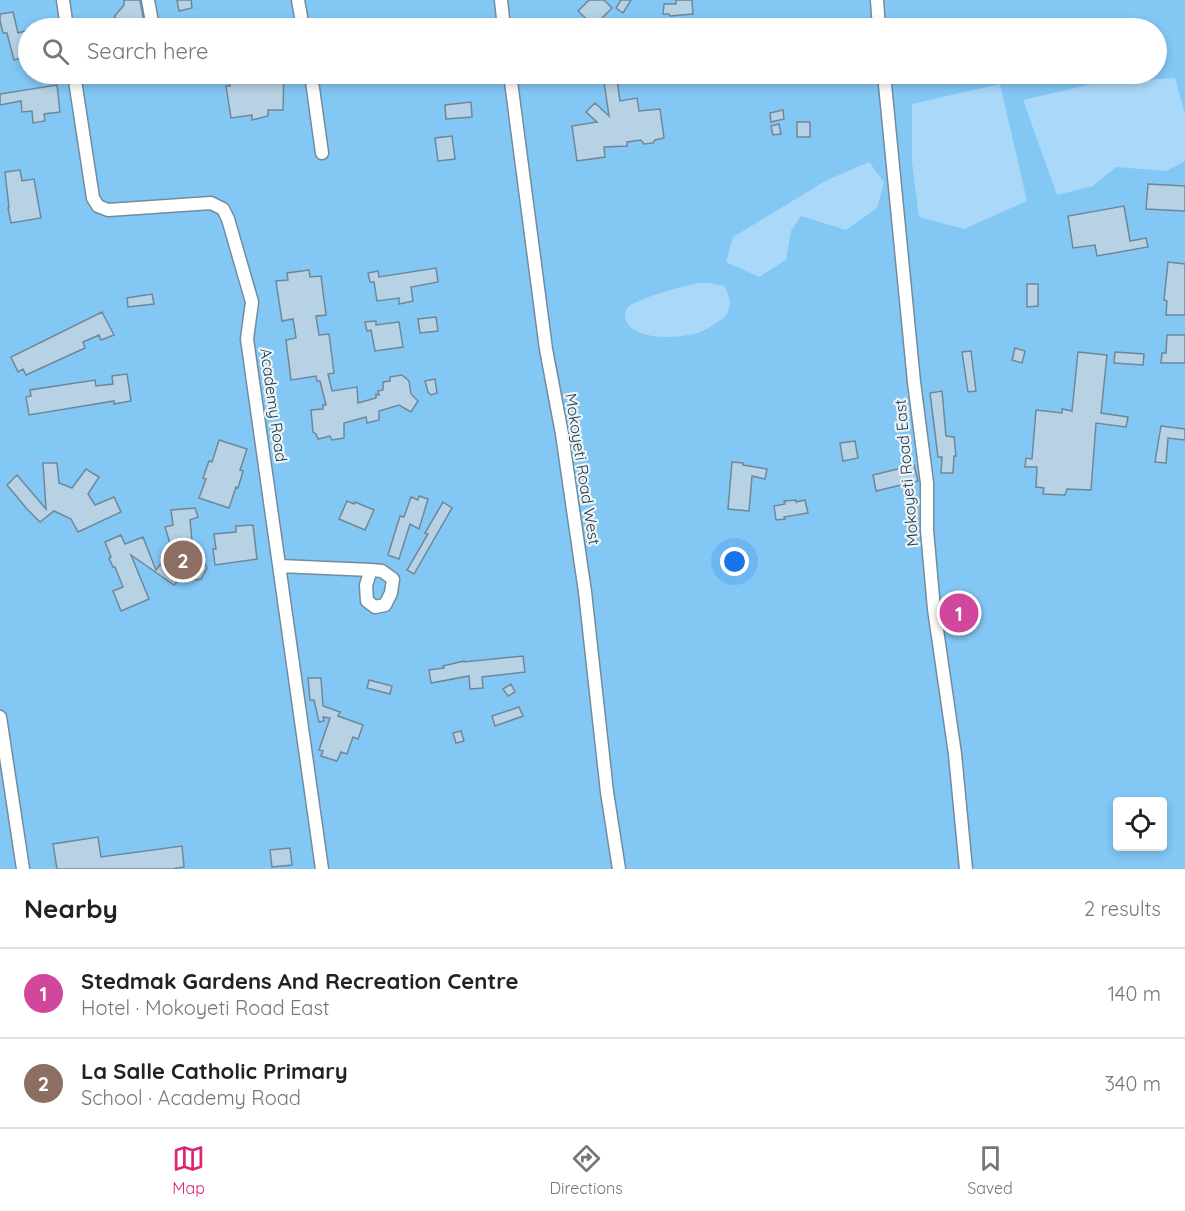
<!DOCTYPE html>
<meta charset="utf-8">
<style>
:root{--surface:#fff;--page:#f2f2f2;--text:#222;--muted:#767676;--line:#e0e0e0;--accent:#db2777}
body{margin:0;font-family:Quicksand,sans-serif;background:var(--page);color:var(--text)}
.controls{position:absolute;right:18px;bottom:18px;display:grid;overflow:hidden;border-radius:6px;box-shadow:0 3px 9px #0003}
.controls button{width:54px;height:54px;display:grid;place-items:center;padding:0;border:0;border-bottom:2px solid var(--line);background:var(--surface);color:var(--text);font:30px sans-serif}
.you{position:absolute;left:735px;top:562px;width:21px;height:21px;margin:-15px;border:4px solid #fff;border-radius:50%;background:#1a73e8;box-shadow:0 0 0 9px #1a73e833}
.badge{display:grid;place-items:center;width:39px;height:39px;border-radius:50%;background:var(--accent);color:#fff;font-size:20px;font-weight:700}
.pin{position:absolute;translate:-50% -50%;border:3px solid #fff;box-shadow:0 2px 6px #0006}
.list{margin:0;padding:0;list-style:none}
h2{display:flex;justify-content:space-between;align-items:center;height:78px;margin:0;padding:0 24px;font-size:26px}
h2 small{font-size:20px;font-weight:400;color:var(--muted)}
.list li{display:grid;grid-template-columns:39px 1fr auto;gap:18px;align-items:center;box-sizing:border-box;height:90px;padding:0 24px;border-top:2px solid var(--line)}
.list b{display:block;font-size:22px;white-space:nowrap}
.list p{margin:0;font-size:20px;white-space:nowrap;color:var(--muted)}
.list em{font-size:20px;font-style:normal;color:var(--muted)}
.icon{flex:none;width:33px;height:33px;fill:none;stroke:currentColor;stroke-width:2;stroke-linecap:round;stroke-linejoin:round}
.map{position:relative;flex:none;width:1185px;height:869px;overflow:hidden}
.search{position:absolute;background:var(--surface);box-shadow:0 3px 9px #0003;left:18px;right:18px;top:18px;height:66px;display:flex;align-items:center;gap:15px;box-sizing:border-box;padding:0 21px;border-radius:33px;color:var(--muted);font-size:22px}
.sheet{height:258px;background:var(--surface)}
nav{display:flex;justify-content:space-around;align-items:center;box-sizing:border-box;height:84px;border-top:2px solid var(--line);background:var(--surface);font-size:16px;color:var(--muted)}
nav a{display:grid;justify-items:center;gap:3px}
nav .on{color:var(--accent)}
.map>svg:first-child{display:block}
.green{fill:#83c7f5;fill-rule:evenodd}
.water{fill:#aad8f8}
.building{fill:#b7d2e4;stroke:#6f8798;stroke-width:1.5}
.lines{fill:none;stroke-linecap:round;stroke-linejoin:round}
.minor-casing{stroke:#738c9d;stroke-width:15}
.minor{stroke:#fff;stroke-width:12}
.labels{text-anchor:middle;dominant-baseline:central;stroke-width:4.5;stroke-linejoin:round;paint-order:stroke}
.street-label{font-size:16px;fill:#2a353c;stroke:#e9f4fb}
</style>
<div class="map">
<svg width="1185" height="869" viewBox="0 0 1185 869">
<rect width="100%" height="100%" fill="#e9f4fb"/>
<path class="green" d="M0,0H1185V869H0ZM28,28H1156V74H28ZM1118,802H1162V846H1118Z"/>
<path class="water" d="M1175,78L1185,114V161L1166,171L1116,167L1093,186L1057,195L1023,100L1096,83Z
M1000,84L1027,201L964,229L919,217L912,162V104Z
M869,162L884,182L877,208L846,230L801,216L791,231L786,260L759,277L726,262L733,237L827,180Z
M699,283H710L724,286C731,297 733,310 722,319C716,323 709,328 702,331C685,339 633,342 626,320C624,315 625,311 628,307C638,298 684,286 699,283Z"/>
<path class="building" d="M124,0H140L145,28H131L130,26L114,17L124,5Z
M177,0H191L192,8L179,11Z
M589,0H604L612,8L594,26L578,11Z
M621,0H631L623,13L616,8Z
M676,0H692L693,14L670,16L669,14H663L664,4H676Z
M13,12L18,33L28,30V56L14,60L7,33H3L0,21V14Z
M228,74H284L283,110H268V116L252,120V115L231,118L226,86H230Z
M617,80L620,101L637,98L639,111L660,109L664,138L655,140L653,143L644,144L641,140L627,142V146L604,147L605,157L577,161L572,126L597,122L586,112L595,103L609,116L604,82Z
M57,85L60,112L44,114L45,121L33,123L32,111L22,112L21,101L0,105V94Z
M471,102L472,117L446,119L445,105Z
M783,110L784,119L771,122L770,113Z
M797,122H810V137H797Z
M779,124L781,134L773,135L771,126Z
M452,136L455,159L438,161L435,138Z
M20,170L22,181L34,179L41,218L11,223L8,208H9L5,172Z
M1148,184L1185,186V211L1146,209Z
M1124,206L1130,241L1146,238L1148,247L1097,256L1095,245L1073,248L1068,216Z
M1168,262L1185,264V315H1166L1167,301L1164,300Z
M436,268L438,282L411,287L413,301L399,304V298L377,301L374,282H370L368,273L378,271L379,277Z
M309,270L310,277L321,276L326,315L316,316L319,335L329,334L334,373L328,374L332,391L357,387L358,403L376,398V394L379,395L378,391L383,390V382L390,381V377L402,375L409,381L411,394L418,401L411,412L399,405L379,411V420L367,423L366,417L344,423V438L332,440L330,436L318,439L316,434L313,432L311,410L323,409V405H326L320,381H317L316,376L291,380L286,340L296,338L293,319L282,321L276,281L288,280L287,273Z
M1027,284H1038V306L1027,307Z
M152,294L154,304L128,307L127,298Z
M102,312L114,335L101,340L99,335L83,342L85,348L26,375L23,369L18,372L11,357Z
M436,317L438,331L420,333L418,319Z
M376,321V325L399,322L403,347L375,351L371,330L367,331L365,322Z
M1167,335H1185V363H1161L1162,353H1166Z
M1015,348L1025,351L1022,363L1012,360Z
M971,351L976,391L968,392L962,352Z
M1078,352L1107,355L1101,413L1128,417L1126,427L1096,423L1091,490L1067,489L1065,495L1043,494L1044,488L1036,487L1037,467H1025L1026,458L1032,459L1036,410L1062,413V409L1072,411Z
M1115,352L1144,354L1143,365L1114,363Z
M127,374L131,401L114,404V401L29,415L26,397L31,396L30,390L95,380L96,386L113,384L112,376Z
M435,379L437,393L431,395L428,392L425,381Z
M942,391L946,436L954,437L956,456H954L953,473H941L942,457H938L930,393Z
M1161,426L1185,429V440L1168,438L1166,463L1155,462Z
M219,440L247,449L240,470L243,471L238,488L236,487L229,508L199,498L206,479L203,478L209,461L212,462Z
M855,441L858,458L843,461L840,443Z
M732,462L743,463V465L767,469L765,479L752,476L749,511L728,509Z
M43,463H57L59,483L72,488L86,469L99,477L88,494L95,505L114,497L121,512L78,532L71,519L54,511L40,522L27,509L7,485L17,475L46,509Z
M914,465L918,481L876,491L873,475Z
M419,496L428,499L419,529L410,524L399,559L388,555L400,516L404,517L411,497L418,500Z
M796,500V502L805,500L808,513L784,517L785,519L776,520L774,506L785,504L784,501Z
M347,501L354,504L355,502L374,510L365,530L339,519Z
M443,502L452,508L414,574L407,570L428,534L425,533Z
M195,508L198,517L190,520L192,541L207,568L201,579L196,580L186,572L174,585L131,555L149,599L121,611L113,591L123,587L115,567H113L109,558L111,557L105,542L121,535L125,544L143,537L156,570L163,561L166,562L173,553L165,527L173,525L171,510Z
M253,525L257,559L215,565L213,549H216L214,534L236,532V526Z
M523,656L525,672L482,677L483,688L470,689L469,676L431,683L429,670L444,668L443,666L464,661V662Z
M308,678H321L323,706L340,712L338,716L363,725L358,739L353,737L347,754L341,752L337,761L321,756L323,751L319,750L330,718L323,717L324,721L319,722L314,700H310Z
M369,680L392,686L390,694L367,688Z
M511,684L515,692L508,696L503,689Z
M519,707L523,716L495,726L492,716Z
M461,731L464,741L456,743L453,733Z
M98,837L101,857L182,846L184,867L172,869H57L53,844Z
M290,848L292,865L272,867L270,850Z"/>
<g class="lines">
<g class="minor-casing">
<path id="minor" d="M63,0L67,28
M148,0L153,28
M298,0L303,28
M501,0L504,28
M877,0L879,28
M74,74L93,198L98,206L108,210L211,203L223,209L228,219L252,302L247,339L322,869
M311,74L322,153
M510,74L546,349L562,434L585,592L607,792L619,869
M884,74L914,382L927,483V530L934,609L955,754L966,869
M280,566L371,570L382,571L393,579L391,593L385,605L375,607L367,601L366,585L371,570
M0,717L23,869"/>
</g>
<use href="#minor" class="minor"/>
</g>
<g class="labels">
<g class="street-label">
<text transform="translate(274 405) rotate(82)">Academy Road</text>
<text transform="translate(583 469) rotate(81)">Mokoyeti Road West</text>
<text transform="translate(906 473) rotate(-95)">Mokoyeti Road East</text>
</g>
</g>
</svg>
<div class="controls">
<button><svg class="icon" aria-label="locate" viewBox="0 0 24 24"><circle cx="12" cy="12" r="6"/><path d="M12 2v4M12 18v4M2 12h4M18 12h4"/></svg></button>
</div>
<div class="you"></div>
<div class="pin badge" style="left:959px;top:613px;background:#d1479c">1</div>
<div class="pin badge" style="left:183px;top:560px;background:#8d6e63">2</div>
<div class="search"><svg class="icon" aria-label="search" viewBox="0 0 24 24"><circle cx="10" cy="10" r="6"/><path d="M15 15l6 6"/></svg>Search here</div>
</div>
<section class="sheet">
<h2>Nearby<small>2 results</small></h2>
<ul class="list">
<li><span class="badge" style="background:#d1479c">1</span><div><b>Stedmak Gardens And Recreation Centre</b><p>Hotel · Mokoyeti Road East</p></div><em>140 m</em></li>
<li><span class="badge" style="background:#8d6e63">2</span><div><b>La Salle Catholic Primary</b><p>School · Academy Road</p></div><em>340 m</em></li>
</ul>
</section>
<nav>
<a class="on"><svg class="icon" aria-label="map" viewBox="0 0 24 24"><path d="M3 6l6-2 6 2 6-2v14l-6 2-6-2-6 2zM9 4v14M15 6v14"/></svg>Map</a>
<a><svg class="icon" aria-label="directions" viewBox="0 0 24 24"><path d="M12 3l9 9-9 9-9-9zM9 14v-3h6M13 9l2 2-2 2"/></svg>Directions</a>
<a><svg class="icon" aria-label="saved" viewBox="0 0 24 24"><path d="M7 4h10v16l-5-4-5 4z"/></svg>Saved</a>
</nav>
